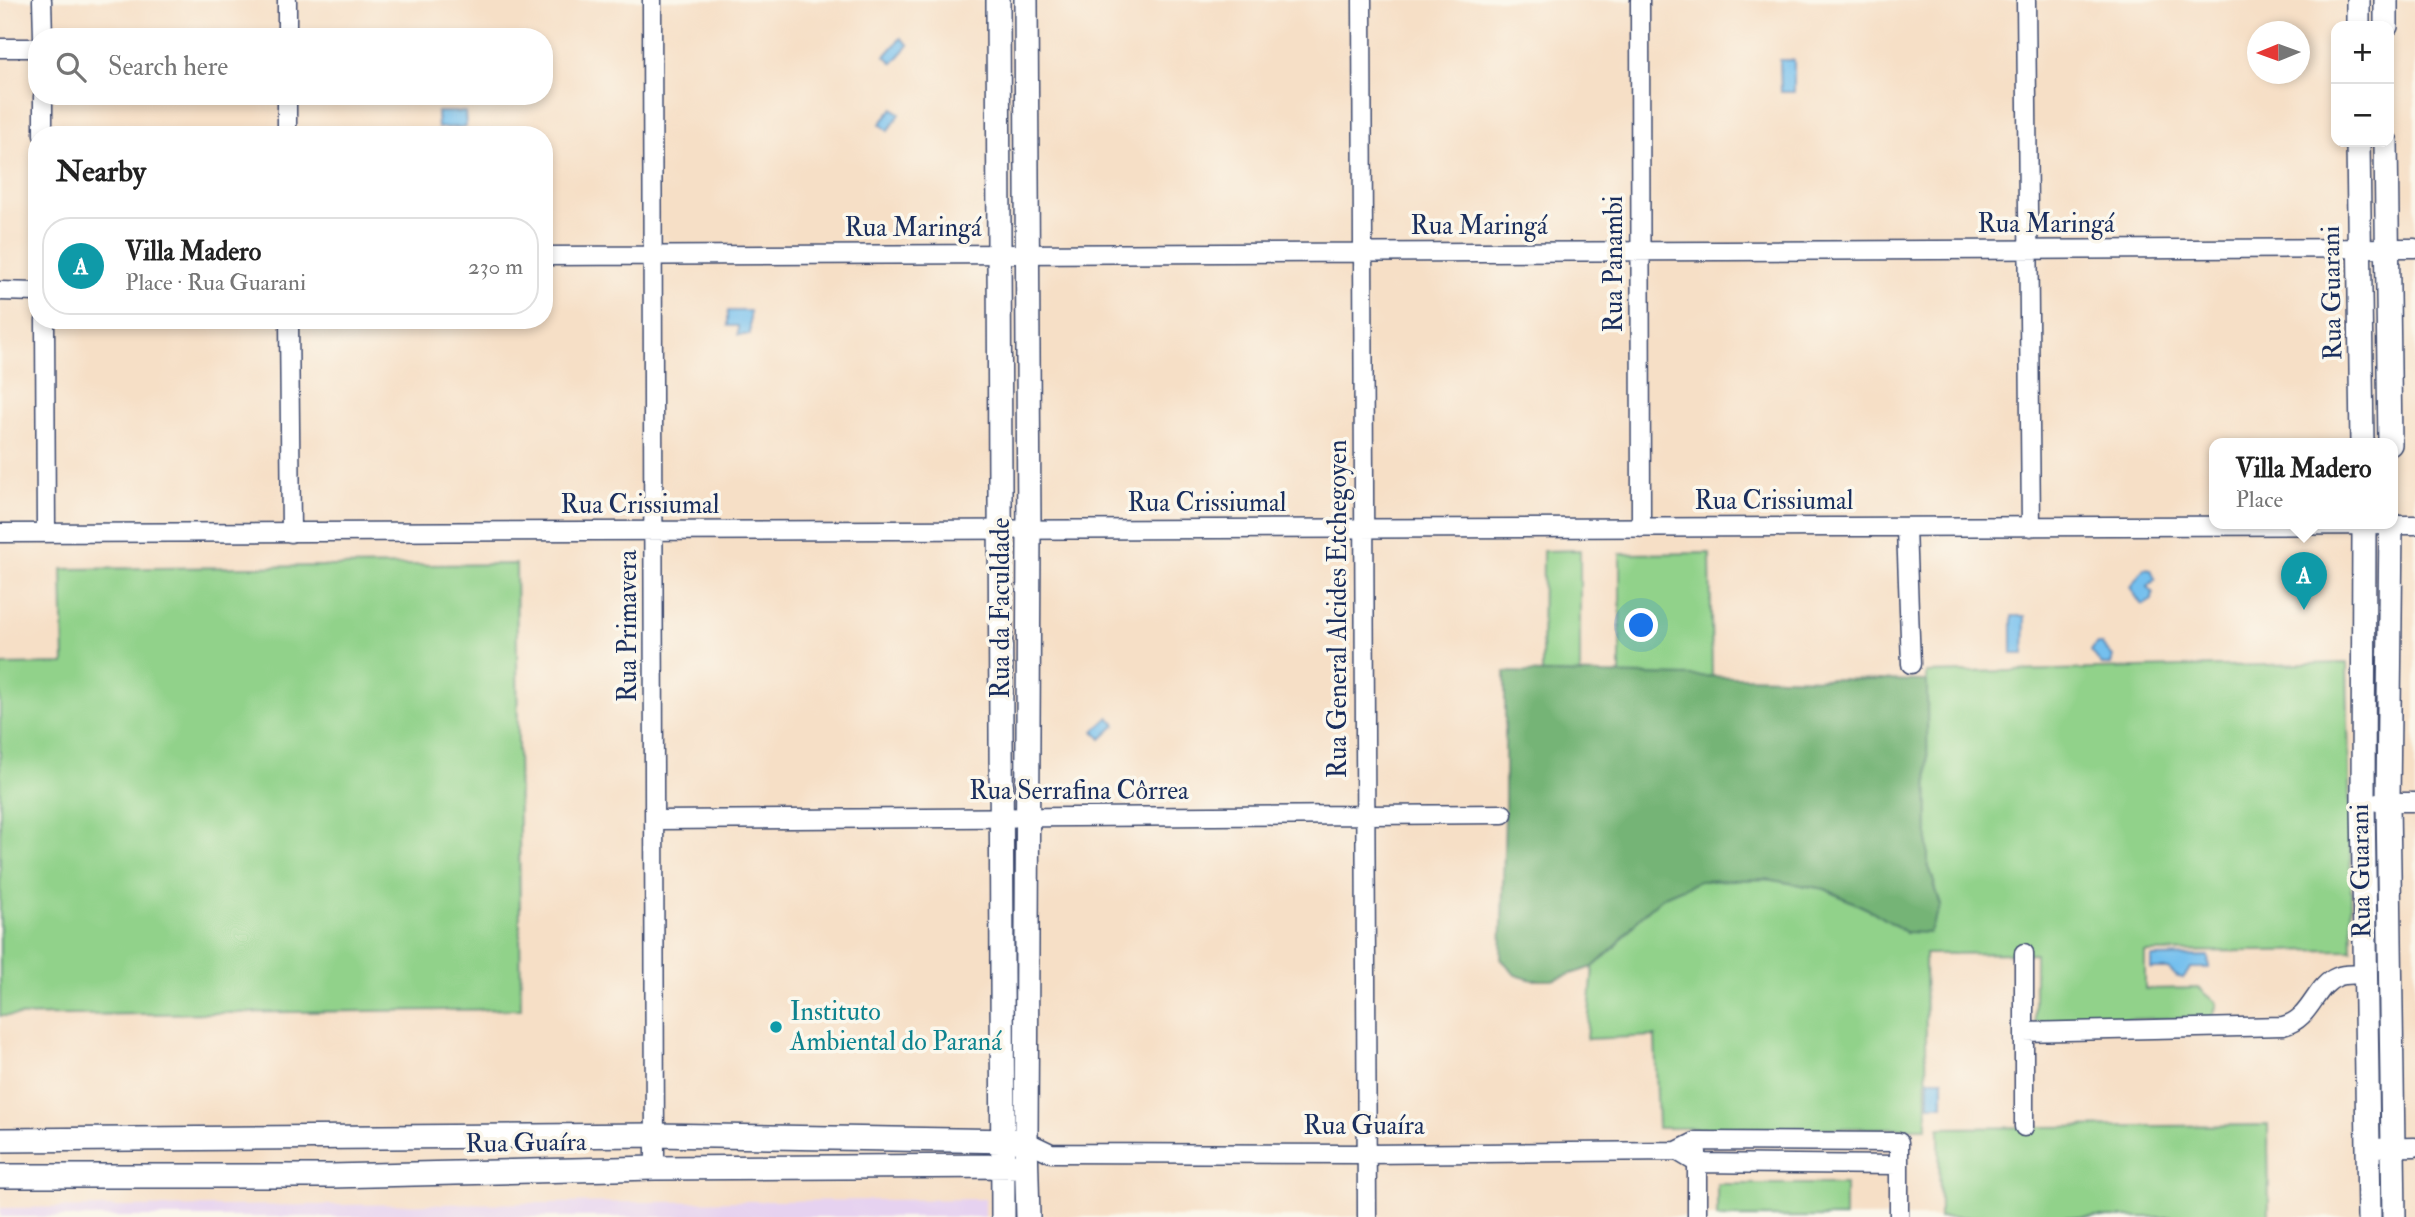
<!DOCTYPE html>
<meta charset="utf-8">
<style>
:root{--surface:#fff;--page:#f6f6f6;--text:#222;--muted:#767676;--line:#e0e0e0;--accent:#1a73e8}
body{margin:0;font-family:"IM FELL Double Pica",serif;background:var(--page);color:var(--text)}
.controls{position:absolute;right:21px;top:21px;display:grid;overflow:hidden;border-radius:14px;box-shadow:0 4px 10px #0003}
.controls button{width:63px;height:63px;display:grid;place-items:center;padding:0;border:0;border-bottom:2px solid var(--line);background:var(--surface);color:var(--text);font:35px sans-serif}
.compass{position:absolute;left:2247px;top:21px;width:63px;height:63px;border-radius:50%;background:var(--surface);box-shadow:0 4px 10px #0003;rotate:269deg}
.you{position:absolute;left:1642px;top:626px;width:24px;height:24px;margin:-18px;border:5px solid #fff;border-radius:50%;background:#1a73e8;box-shadow:0 0 0 10px #1a73e833}
.badge{display:grid;place-items:center;width:46px;height:46px;border-radius:50%;background:var(--accent);color:#fff;font-size:23px;font-weight:700}
.pin{position:absolute;translate:-50% -58px;filter:drop-shadow(0 2px 4px #0008)}
.pin::after{content:'';position:absolute;top:37px;width:24px;height:21px;background:inherit;clip-path:polygon(0 0,100% 0,50% 100%)}
.popup{position:absolute;left:2209px;top:438px;width:189px;height:91px;box-sizing:border-box;display:grid;place-content:center;border-radius:14px;background:var(--surface);filter:drop-shadow(0 2px 5px #0005);font-size:23px;white-space:nowrap;color:var(--muted)}
.popup b{font-size:26px;color:var(--text)}
.popup::after{content:'';position:absolute;left:50%;top:100%;margin-left:-14px;border:14px solid transparent;border-top-color:var(--surface)}
.list{margin:0;padding:0;list-style:none}
h2{display:flex;justify-content:space-between;align-items:center;height:91px;margin:0;padding:0 28px;font-size:30px}
h2 small{font-size:23px;font-weight:400;color:var(--muted)}
.list li{display:grid;grid-template-columns:46px 1fr auto;gap:21px;align-items:center;box-sizing:border-box;height:98px;margin:0 14px 14px;padding:0 14px;border:2px solid var(--line);border-radius:28px}
.list b{display:block;font-size:26px;white-space:nowrap}
.list p{margin:0;font-size:23px;white-space:nowrap;color:var(--muted)}
.list em{font-size:23px;font-style:normal;color:var(--muted)}
.icon{flex:none;width:38px;height:38px;fill:none;stroke:currentColor;stroke-width:2;stroke-linecap:round;stroke-linejoin:round}
.map{position:relative;flex:none;width:2415px;height:1217px;overflow:hidden}
.search{position:absolute;background:var(--surface);box-shadow:0 4px 10px #0003;left:28px;top:28px;width:525px;height:77px;display:flex;align-items:center;gap:18px;box-sizing:border-box;padding:0 24px;border-radius:28px;color:var(--muted);font-size:26px}
.panel{position:absolute;background:var(--surface);box-shadow:0 4px 10px #0003;left:28px;top:126px;width:525px;height:203px;border-radius:28px}
.map>svg:first-child{display:block}
.built{fill:#e6d2f0}
.green{fill:#91d28a;stroke:#568074;stroke-width:2}
.forest{fill:#74b476;stroke:#48726a;stroke-width:2}
.water{fill:#74c0ee;stroke:#4878a6;stroke-width:2}
.lines{fill:none;stroke-linecap:round;stroke-linejoin:round}
.minor-casing{stroke:#3c496e;stroke-width:21}
.tertiary-casing{stroke:#3c496e;stroke-width:26}
.minor{stroke:#fff;stroke-width:18}
.tertiary{stroke:#fff;stroke-width:23}
.culture-dot{fill:#0f9aa8;stroke:#fbf7ec;stroke-width:2.5}
.labels{text-anchor:middle;dominant-baseline:central;stroke-width:7;stroke-linejoin:round;paint-order:stroke}
.street-label{font-size:26px;fill:#1b2f5e;stroke:#fbf7ec}
.culture-label{font-size:26px;fill:#0d838f;stroke:#fbf7ec;text-anchor:start}
</style>
<div class="map">
<svg width="2415" height="1217" viewBox="0 0 2415 1217">
<rect width="100%" height="100%" fill="#fbf7ec"/>
<filter id="ink" filterUnits="userSpaceOnUse"><feTurbulence type="fractalNoise" baseFrequency=".0143" numOctaves="2"/><feDisplacementMap in="SourceGraphic" scale="14" xChannelSelector="R" yChannelSelector="G"/><feConvolveMatrix kernelMatrix="1 2 1 2 8 2 1 2 1" color-interpolation-filters="sRGB"/></filter>
<filter id="wash" filterUnits="userSpaceOnUse"><feTurbulence type="fractalNoise" baseFrequency=".00686" numOctaves="4" result="noise"/><feDisplacementMap in="SourceGraphic" scale="28" xChannelSelector="R" yChannelSelector="G"/><feGaussianBlur stdDeviation="1.57" result="paint"/><feColorMatrix in="noise" values="0 0 0 0 0 0 0 0 0 0 0 0 0 0 0 0 0 1.4 0 .05"/><feComposite in="paint" operator="in"/></filter>
<g filter="url(#wash)">
<rect width="100%" height="100%" fill="#f6dfc6"/>
<path class="built" d="M985,1199V1217H0V1208Z"/>
<path class="green" d="M1580,550V674L1542,673L1543,551Z
M1710,553L1712,677L1620,675V554Z
M516,564L521,1009L0,1016V665L64,664L62,569Z
M2347,663L2352,950L2145,952V989L2199,988L2217,1003L2213,1017L2035,1022V953L1925,954L1927,1128H1658L1655,1036L1587,1039L1593,967L1615,947L1639,918L1664,896L1699,881L1766,879L1825,889L1872,911L1906,932L1941,906L1928,863L1926,673Z
M2268,1125L2269,1217H1940L1939,1128Z
M1717,1184H1845V1217H1717Z"/>
<path class="forest" d="M1505,672L1927,681L1928,863L1941,906L1929,933L1906,932L1872,911L1825,889L1766,879L1699,881L1664,896L1639,918L1615,947L1593,967L1552,980H1532L1515,975L1501,958L1505,814Z"/>
<path class="water" d="M901,38L909,45L893,63L885,56Z
M1780,60H1794V92H1781Z
M893,108L900,114L888,131L880,124Z
M437,112H465L466,127L438,128Z
M728,311H750V335H738V326H728Z
M2144,568L2151,569L2155,579L2148,587L2153,592L2152,600L2144,605L2141,604L2130,587Z
M2012,616H2025L2024,654H2012Z
M2096,644H2101L2113,657L2111,665H2102L2091,651Z
M1109,717L1116,725L1101,739L1094,731Z
M2208,956L2209,968H2191L2183,978L2175,976L2169,969H2151V957Z
M1929,1079H1943V1105H1929Z"/>
</g>
<g filter="url(#ink)">
<g class="lines">
<g class="minor-casing">
<path id="minor" d="M42,0L43,37
M287,0V37
M652,0L655,1168
M1362,0L1367,1217
M1640,0L1641,528
M2026,0L2031,527
M0,48H37
M43,96V135
M287,96V135
M544,256L2415,248
M0,291L37,292
M45,320L46,533
M289,320L291,533
M1906,528L1911,664
M0,533L2415,525
M2377,802H2415
M655,820L1503,814
M2024,1032L2283,1026C2312,1019 2314,986 2337,977C2346,973 2357,975 2366,975
M2024,1127V953
M1026,1141L1051,1153L1366,1154L1677,1151L1697,1141L1899,1142V1217
M2368,1148L2415,1147
M1677,1151L1697,1163L1899,1165
M1697,1152V1217"/>
</g>
<g class="tertiary-casing">
<path id="tertiary" d="M998,0L1003,1217
M1026,0L1029,529L1026,1141L1028,1217
M2358,0V26
M2386,0V26
M2358,142L2362,444
M2386,142L2390,444
M2364,524L2363,802L2369,1217
M2391,524L2388,802L2394,1217
M0,1140L655,1135L1016,1141
M0,1176H331L655,1168L1015,1166"/>
</g>
<use href="#minor" class="minor"/>
<use href="#tertiary" class="tertiary"/>
</g>
</g>
<circle class="culture-dot" cx="776" cy="1027" r="7"/>
<g class="labels">
<g class="street-label">
<text x="2046" y="224">Rua Maringá</text>
<text x="1479" y="226">Rua Maringá</text>
<text x="913" y="228">Rua Maringá</text>
<text transform="translate(1614 264) rotate(-90)">Rua Panambi</text>
<text transform="translate(2332 293) rotate(-91)">Rua Guarani</text>
<text x="1774" y="501">Rua Crissiumal</text>
<text x="1207" y="503">Rua Crissiumal</text>
<text x="640" y="505">Rua Crissiumal</text>
<text transform="translate(1001 608) rotate(-90)">Rua da Faculdade</text>
<text transform="translate(1338 609) rotate(-90)">Rua General Alcides Etchegoyen</text>
<text transform="translate(628 626) rotate(-90)">Rua Primavera</text>
<text x="1079" y="791">Rua Serrafina Côrrea</text>
<text transform="translate(2361 871) rotate(-91)">Rua Guarani</text>
<text x="1364" y="1126">Rua Guaíra</text>
<text transform="translate(526 1143) rotate(-1)">Rua Guaíra</text>
</g>
<g class="culture-label">
<text x="790" y="1012">Instituto<tspan x="790" dy="30">Ambiental do Paraná</tspan></text>
</g>
</g>
</svg>
<div class="controls">
<button>+</button>
<button>−</button>
</div>
<svg class="compass" viewBox="-18 -18 36 36"><path d="M0-13l5 13h-10z" fill="#e53935"/><path d="M0 13l5-13h-10z" fill="#767676"/></svg>
<div class="you"></div>
<div class="pin badge" style="left:2304px;top:610px;background:#0f9aa8">A</div>
<div class="popup"><b>Villa Madero</b>Place</div>
<div class="search"><svg class="icon" aria-label="search" viewBox="0 0 24 24"><circle cx="10" cy="10" r="6"/><path d="M15 15l6 6"/></svg>Search here</div>
<section class="panel">
<h2>Nearby<small></small></h2>
<ul class="list">
<li><span class="badge" style="background:#0f9aa8">A</span><div><b>Villa Madero</b><p>Place · Rua Guarani</p></div><em>230 m</em></li>
</ul>
</section>
</div>
